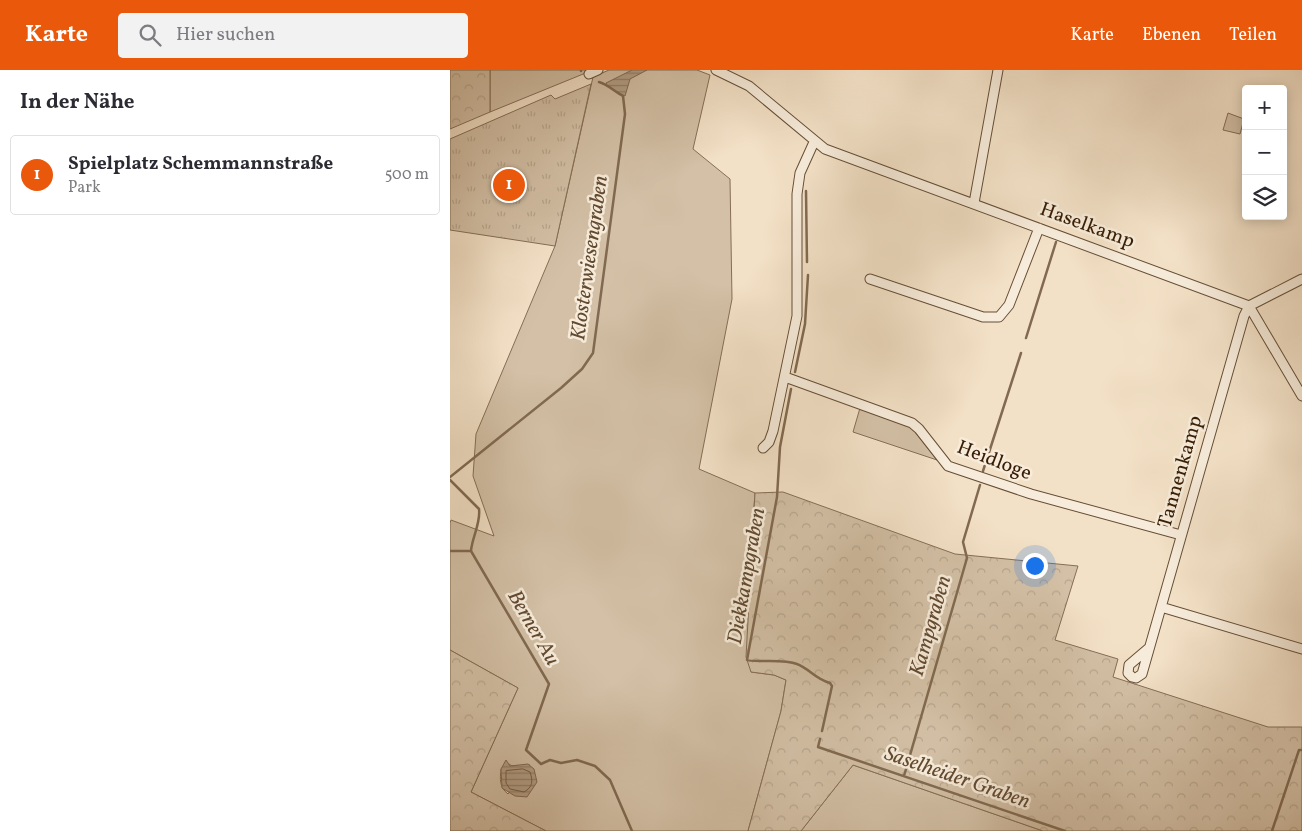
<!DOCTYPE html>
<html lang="de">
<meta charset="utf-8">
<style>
:root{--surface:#fff;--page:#f2f2f3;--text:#2b2b33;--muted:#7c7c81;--line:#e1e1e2;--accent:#ea580c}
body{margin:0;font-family:Vollkorn,serif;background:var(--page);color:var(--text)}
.controls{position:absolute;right:15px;top:15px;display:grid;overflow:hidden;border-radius:5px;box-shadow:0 2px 12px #0003}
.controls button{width:45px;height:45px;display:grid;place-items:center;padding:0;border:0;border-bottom:1px solid var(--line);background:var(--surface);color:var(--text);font:25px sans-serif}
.you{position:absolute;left:584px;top:495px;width:18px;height:18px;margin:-12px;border:4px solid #fff;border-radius:50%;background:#1a73e8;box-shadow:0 0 0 8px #1a73e833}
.badge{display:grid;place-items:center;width:32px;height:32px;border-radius:50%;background:var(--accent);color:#fff;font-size:16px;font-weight:700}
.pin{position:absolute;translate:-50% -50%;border:2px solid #fff;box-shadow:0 1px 5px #0006}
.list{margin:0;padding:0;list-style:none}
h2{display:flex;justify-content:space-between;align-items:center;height:65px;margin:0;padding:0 20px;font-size:21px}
h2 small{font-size:16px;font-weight:400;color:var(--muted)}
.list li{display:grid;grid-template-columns:32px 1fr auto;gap:15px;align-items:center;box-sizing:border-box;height:80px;margin:0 10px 10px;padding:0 10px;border:1px solid var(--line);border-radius:5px}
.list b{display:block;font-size:19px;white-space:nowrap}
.list p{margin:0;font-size:16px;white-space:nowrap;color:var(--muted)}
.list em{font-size:16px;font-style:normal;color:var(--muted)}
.icon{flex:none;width:28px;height:28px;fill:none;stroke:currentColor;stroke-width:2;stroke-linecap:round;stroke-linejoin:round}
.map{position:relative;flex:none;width:852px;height:761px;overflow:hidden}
header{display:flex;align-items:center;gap:30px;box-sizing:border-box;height:70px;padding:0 25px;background:var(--accent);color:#fff}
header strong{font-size:24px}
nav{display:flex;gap:28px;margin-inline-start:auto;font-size:18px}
.search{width:350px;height:45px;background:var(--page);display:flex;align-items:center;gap:12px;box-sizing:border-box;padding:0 18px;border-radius:5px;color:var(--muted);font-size:19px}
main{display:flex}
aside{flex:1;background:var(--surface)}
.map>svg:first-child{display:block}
.grass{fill:#d3c0a6;stroke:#856e55;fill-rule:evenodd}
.forest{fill:url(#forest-crowns);stroke:#856e55}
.park{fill:url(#park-tufts);stroke:#856e55}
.water{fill:url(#water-rules);stroke:#816a51}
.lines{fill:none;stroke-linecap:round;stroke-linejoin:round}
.shore{stroke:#755e44;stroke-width:1}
.stream{stroke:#816a51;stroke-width:2.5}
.street-casing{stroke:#664e35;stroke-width:11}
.street{stroke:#f7ecdb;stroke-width:9}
.labels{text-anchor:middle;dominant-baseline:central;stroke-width:5;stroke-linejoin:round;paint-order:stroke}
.street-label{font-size:20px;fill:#371d04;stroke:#f7ecdb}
.water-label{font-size:21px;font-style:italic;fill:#624a31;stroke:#f7ecdb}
</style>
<header>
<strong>Karte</strong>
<div class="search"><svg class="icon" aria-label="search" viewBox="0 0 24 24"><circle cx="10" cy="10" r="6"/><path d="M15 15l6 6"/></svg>Hier suchen</div>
<nav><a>Karte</a><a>Ebenen</a><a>Teilen</a></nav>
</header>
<main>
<aside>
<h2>In der Nähe<small></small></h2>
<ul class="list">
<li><span class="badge">1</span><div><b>Spielplatz Schemmannstraße</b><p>Park</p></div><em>500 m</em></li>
</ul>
</aside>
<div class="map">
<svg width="852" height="761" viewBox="0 0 852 761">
<defs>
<pattern id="forest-crowns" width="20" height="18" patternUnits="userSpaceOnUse" patternTransform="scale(1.25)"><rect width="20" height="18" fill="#d3c0a6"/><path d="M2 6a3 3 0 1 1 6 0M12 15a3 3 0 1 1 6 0" fill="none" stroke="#b6a58d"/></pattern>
<pattern id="park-tufts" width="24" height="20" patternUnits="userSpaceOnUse" patternTransform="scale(1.25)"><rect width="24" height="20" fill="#d3c0a6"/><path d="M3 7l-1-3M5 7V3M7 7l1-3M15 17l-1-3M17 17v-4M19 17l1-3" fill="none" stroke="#b6a58d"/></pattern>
<pattern id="water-rules" width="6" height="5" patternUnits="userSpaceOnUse" patternTransform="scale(1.25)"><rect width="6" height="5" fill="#b39e85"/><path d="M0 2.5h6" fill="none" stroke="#92806b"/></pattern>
</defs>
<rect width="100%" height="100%" fill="#f3e1c7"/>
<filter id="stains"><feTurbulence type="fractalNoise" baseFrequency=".004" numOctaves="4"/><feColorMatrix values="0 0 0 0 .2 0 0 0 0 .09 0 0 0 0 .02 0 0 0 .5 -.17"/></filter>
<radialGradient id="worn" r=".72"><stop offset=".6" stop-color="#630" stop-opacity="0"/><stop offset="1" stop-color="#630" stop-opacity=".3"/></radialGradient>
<path class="grass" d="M40,0H143L40,42Z
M159,0H247L260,5L243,79L280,109L282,229L249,399L305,423L300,488L301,602L324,605L336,610L331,641L298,761H96L21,722L68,618L0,580V453L1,450L44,466L23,406L26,364L105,176L143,7ZM59,694L62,696L80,695L58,724C49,717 50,709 51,699Z
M778,43L794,49L790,64L773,60Z
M410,338L458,353L487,390L403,362Z
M403,695L593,761H351Z"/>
<path class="forest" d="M0,0H40V42L0,59Z
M333,422L505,484L628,496L605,570L668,589L663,607L818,657H852V761H593L403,695L351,761H298L331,641L336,610L324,605L301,602L296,587L305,423Z
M0,580L68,618L21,722L96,761H0Z"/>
<path class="park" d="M141,14L105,176L0,160V69L101,25L105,29Z"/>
<path class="water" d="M182,0H197L180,9L175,26L157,16L156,13Z
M56,690L60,696L78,694L84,699L87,712L77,727L65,726L52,718L51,699Z"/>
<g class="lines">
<path class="shore" d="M73,699L80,702C83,711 83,717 74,722L60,719L56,713V701Z"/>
<path class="stream" d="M131,0V1
M356,121L357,192
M576,268L606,172
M345,302L355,254L358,205
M341,319L330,377L327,427L297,590C303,593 333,588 347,594C360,599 365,609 380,613L382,616L372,661
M533,401L571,283
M0,407L111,318L132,299L143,283L175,44L173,26C164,21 157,14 149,12
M0,410L29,439C31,453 22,467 21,481
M0,481H21
M21,481L99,614L76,680L91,694L100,690L111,693L127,690L145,696L160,710L182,761
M370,669L368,677L615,761
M454,706L517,488L513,472L530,415
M822,761L849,680H852"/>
<g class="street-casing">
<path id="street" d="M266,0L299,16L375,79L799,236L852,326
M139,4L148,0
M524,133L548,0
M420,209L533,247H549L559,235L589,158
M799,236L852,209
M335,307L462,353L469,359L498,396L581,424L731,465
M313,378L319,372L323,361L347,246V124L350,103L364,72
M711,537L852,579
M699,578L679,595L678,603L682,607L686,608L692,604L794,246L799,236"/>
</g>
<use href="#street" class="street"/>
</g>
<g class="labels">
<g class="street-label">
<text transform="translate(637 156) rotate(20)">Haselkamp</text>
<text transform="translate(544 391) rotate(21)">Heidloge</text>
<text transform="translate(731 402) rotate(-74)">Tannenkamp</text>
</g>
<g class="water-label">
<text transform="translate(140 188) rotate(-82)">Klosterwiesengraben</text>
<text transform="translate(297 506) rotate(-80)">Diekkampgraben</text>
<text transform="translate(481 556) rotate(-74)">Kampgraben</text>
<text transform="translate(83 558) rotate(60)">Berner Au</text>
<text transform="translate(507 708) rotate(19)">Saselheider Graben</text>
</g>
</g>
<rect width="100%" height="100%" filter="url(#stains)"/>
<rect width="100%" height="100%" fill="url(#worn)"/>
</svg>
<div class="controls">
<button>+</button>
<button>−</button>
<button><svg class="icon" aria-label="layers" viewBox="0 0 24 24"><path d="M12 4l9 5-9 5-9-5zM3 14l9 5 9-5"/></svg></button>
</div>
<div class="you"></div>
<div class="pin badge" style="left:59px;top:115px">1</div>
</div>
</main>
